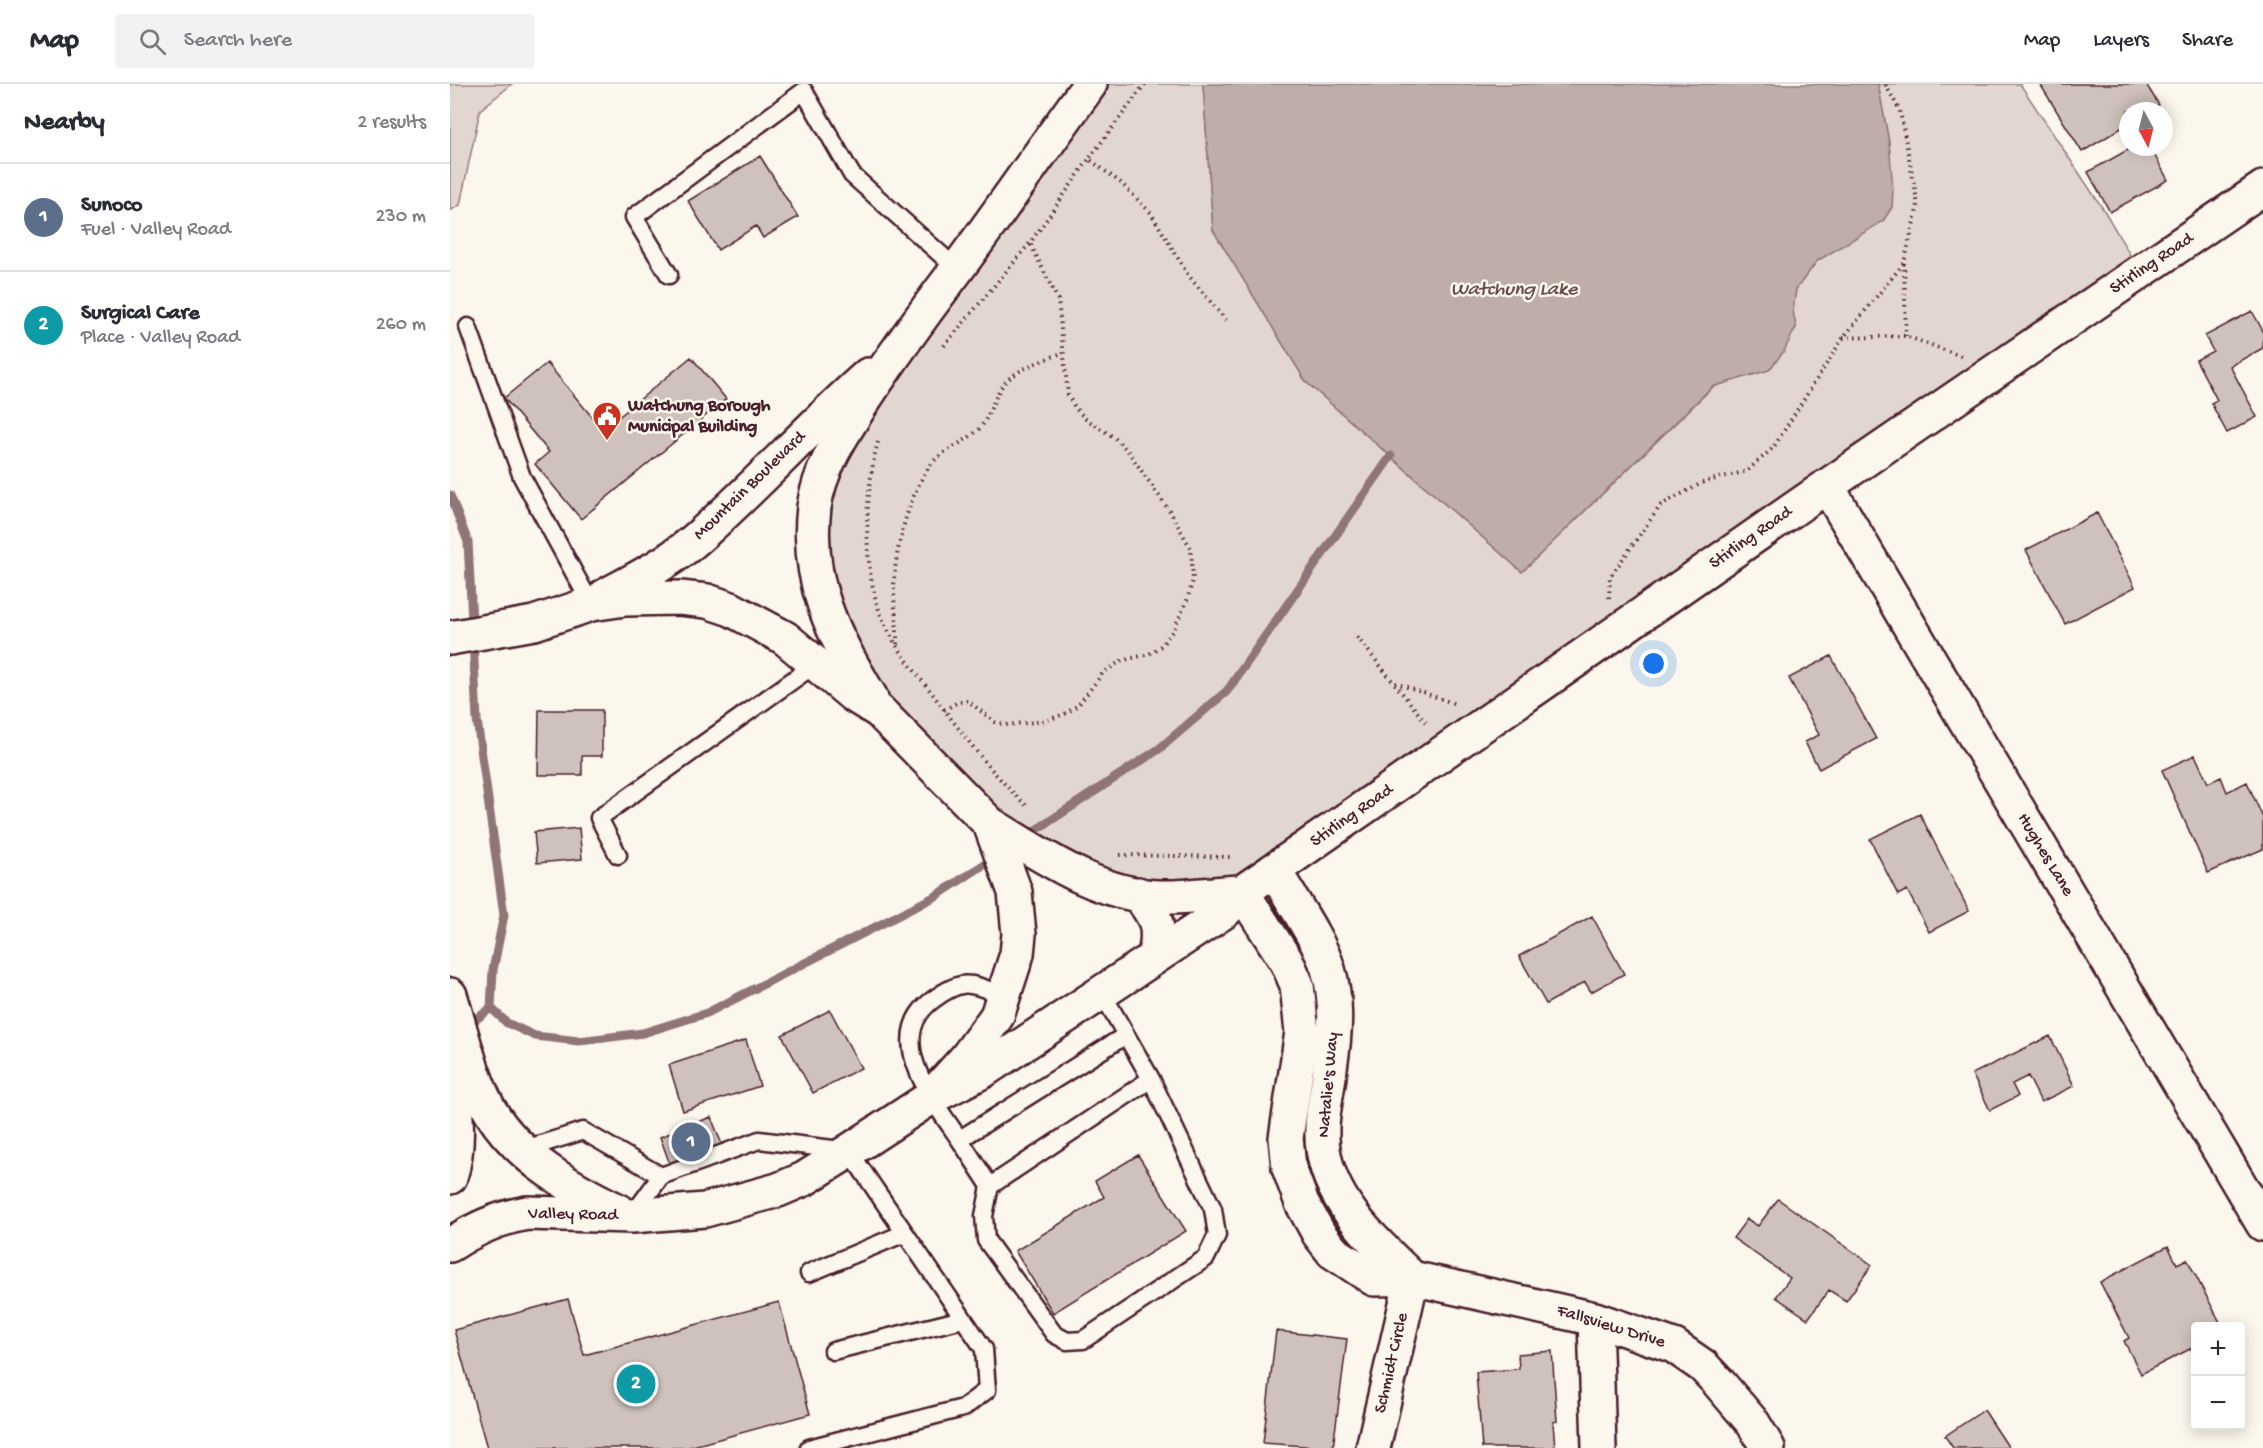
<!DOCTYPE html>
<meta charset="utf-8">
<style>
:root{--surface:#fff;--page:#f2f2f3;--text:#2b2b33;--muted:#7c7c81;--line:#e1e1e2;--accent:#c8321e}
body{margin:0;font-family:"Gochi Hand",sans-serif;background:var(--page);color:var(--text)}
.controls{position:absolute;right:18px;bottom:18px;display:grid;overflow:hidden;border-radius:6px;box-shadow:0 3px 15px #0003}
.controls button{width:54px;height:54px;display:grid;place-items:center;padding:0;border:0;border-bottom:2px solid var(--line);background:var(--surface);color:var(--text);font:30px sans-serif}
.compass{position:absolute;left:1669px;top:18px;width:54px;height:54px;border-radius:50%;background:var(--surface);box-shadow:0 3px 15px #0003;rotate:173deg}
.you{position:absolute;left:1204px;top:580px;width:21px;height:21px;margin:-15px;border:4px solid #fff;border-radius:50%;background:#1a73e8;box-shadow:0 0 0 9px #1a73e833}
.badge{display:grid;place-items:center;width:39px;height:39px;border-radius:50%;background:var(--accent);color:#fff;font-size:20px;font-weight:700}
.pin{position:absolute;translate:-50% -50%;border:3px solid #fff;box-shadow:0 2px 6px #0006}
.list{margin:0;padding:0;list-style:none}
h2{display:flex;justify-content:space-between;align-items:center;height:78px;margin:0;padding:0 24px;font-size:26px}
h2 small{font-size:20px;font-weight:400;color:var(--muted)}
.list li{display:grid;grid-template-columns:39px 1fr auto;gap:18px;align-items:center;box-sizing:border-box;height:108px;padding:0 24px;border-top:2px solid var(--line)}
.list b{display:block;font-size:22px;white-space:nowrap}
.list p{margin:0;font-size:20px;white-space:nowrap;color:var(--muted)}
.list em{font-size:20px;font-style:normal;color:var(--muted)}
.icon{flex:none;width:33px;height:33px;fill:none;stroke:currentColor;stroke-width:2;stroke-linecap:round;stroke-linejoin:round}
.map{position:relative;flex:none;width:1813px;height:1364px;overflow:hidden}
header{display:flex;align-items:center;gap:36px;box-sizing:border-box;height:84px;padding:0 30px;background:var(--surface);border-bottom:2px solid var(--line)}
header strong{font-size:28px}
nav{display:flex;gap:33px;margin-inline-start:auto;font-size:21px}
.search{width:420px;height:54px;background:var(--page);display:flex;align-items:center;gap:15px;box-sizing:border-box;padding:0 21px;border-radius:6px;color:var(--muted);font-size:22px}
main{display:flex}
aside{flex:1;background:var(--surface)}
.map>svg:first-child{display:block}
.green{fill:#e2d7d0;stroke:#967b7e;stroke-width:1.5}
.water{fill:#bfadaa;stroke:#907477;stroke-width:1.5}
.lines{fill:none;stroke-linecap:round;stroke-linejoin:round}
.stream{stroke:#907477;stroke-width:9}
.building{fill:#cfc2bc;stroke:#4a1f2b;stroke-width:1.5}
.lane-casing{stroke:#4a1f2b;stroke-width:21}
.street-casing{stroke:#4a1f2b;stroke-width:38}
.secondary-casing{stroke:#4a1f2b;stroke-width:38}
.path{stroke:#4a1f2b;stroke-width:4;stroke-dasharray:1.5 4.5;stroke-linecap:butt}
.lane{stroke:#fbf7ec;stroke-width:16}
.street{stroke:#fbf7ec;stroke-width:33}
.secondary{stroke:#fbf7ec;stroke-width:33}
.labels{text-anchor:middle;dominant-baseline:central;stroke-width:5;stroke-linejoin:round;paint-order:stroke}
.street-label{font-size:18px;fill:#4a1f2b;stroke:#fbf7ec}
.poi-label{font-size:18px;font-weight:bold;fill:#4a1f2b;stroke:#fbf7ec;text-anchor:start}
.water-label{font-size:20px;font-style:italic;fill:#6d4a51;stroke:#fbf7ec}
</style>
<header>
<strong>Map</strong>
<div class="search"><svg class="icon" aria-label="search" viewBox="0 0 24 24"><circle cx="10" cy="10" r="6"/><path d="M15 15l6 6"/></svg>Search here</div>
<nav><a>Map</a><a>Layers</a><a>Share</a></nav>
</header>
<main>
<aside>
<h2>Nearby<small>2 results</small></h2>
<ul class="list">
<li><span class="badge" style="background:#5c6f8a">1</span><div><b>Sunoco</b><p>Fuel · Valley Road</p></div><em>230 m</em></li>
<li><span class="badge" style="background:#0f9aa8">2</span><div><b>Surgical Care</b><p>Place · Valley Road</p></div><em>260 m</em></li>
</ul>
</aside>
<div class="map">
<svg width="1813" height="1364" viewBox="0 0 1813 1364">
<rect width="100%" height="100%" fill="#fbf7ec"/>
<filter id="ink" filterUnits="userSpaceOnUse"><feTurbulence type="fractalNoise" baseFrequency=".0167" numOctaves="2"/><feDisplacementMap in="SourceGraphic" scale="12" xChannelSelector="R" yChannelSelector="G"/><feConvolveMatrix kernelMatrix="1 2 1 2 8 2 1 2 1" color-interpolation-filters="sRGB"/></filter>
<g filter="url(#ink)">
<path class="green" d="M0,0H62L30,26L10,121L0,127Z
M640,0H753L763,146L856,298L1072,488L1263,303L1319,285L1346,244L1343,227L1346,205L1367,177L1433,137L1442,123L1439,58L1428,0H1570L1655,128L1690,188L792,808L749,810L596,773L401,581L365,422L530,151Z"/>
<path class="water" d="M753,0H1428L1439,58L1443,106L1442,123L1433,137L1367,177L1346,205L1343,227L1346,243L1334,267L1319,286L1262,303L1072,488L856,298L763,146Z"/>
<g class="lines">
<path class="stream" d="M0,411L18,458L27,636L54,831L43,886L41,924L57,939L85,952L129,957L193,949L257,929L486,812L547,772
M574,754L709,665L777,607L941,372
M16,943L41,924"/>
</g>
<path class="building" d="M1590,0H1696L1709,21L1699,27H1678V40L1632,68Z
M1683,63H1700L1718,96L1660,128L1638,88Z
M310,72L348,133L313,154L306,142L268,166L238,117Z
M1802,227L1813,247V264L1780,282L1807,333L1777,349L1761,319L1767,316L1746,276L1763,267L1755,252Z
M241,273L276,315L131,435L85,380L99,368L54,314L97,279L153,346Z
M1647,429L1685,503L1615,540L1576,466Z
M1381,572L1426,655L1369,685L1355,658L1369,651L1339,594Z
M89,626H152V672H132V691H88Z
M1745,671L1758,699L1771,693L1777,708L1797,698L1813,734V765L1758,789L1712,686Z
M1470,730L1519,827L1479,848L1457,806L1448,811L1420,755Z
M129,744L132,775L87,779L84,748Z
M1142,832L1174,890L1141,908L1135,898L1096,920L1069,872Z
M380,926L411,984L363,1009L332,951Z
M1600,952L1624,1002L1591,1018L1578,992L1562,1000L1568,1012L1540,1026L1522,990Z
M296,956L310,1002L233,1027L219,981Z
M261,1033L273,1063L221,1083L210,1053Z
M688,1071L736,1147L603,1229L565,1167L654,1113L645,1097Z
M1328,1115L1422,1181L1396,1217L1379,1206L1358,1235L1326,1213L1340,1194L1283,1154L1297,1135L1308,1142Z
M1718,1162L1727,1180L1737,1175L1772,1242H1746V1262L1691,1290L1674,1257L1679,1254L1650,1198Z
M118,1215L134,1271L329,1218L360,1330L236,1364H37L4,1246Z
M826,1247L897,1255L883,1364L813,1359Z
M1102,1267L1107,1337L1103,1338L1105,1364H1032L1026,1288L1069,1285L1068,1270Z
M1534,1326L1559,1364H1503L1495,1352Z"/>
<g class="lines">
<g class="lane-casing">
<path id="lane" d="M219,191L184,133L354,7L402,91L507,185
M18,243L72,393L141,520
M168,771L149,734L367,579
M556,913C522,900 515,892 484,915C431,953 484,1018 510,1056C520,1071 530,1087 540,1102L701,995L651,907
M510,1055L676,951
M72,1066L133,1047L211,1092
M540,1102L534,1132L536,1156L604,1250L617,1257L633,1256L756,1174L767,1151L763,1125L701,995
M182,1132L211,1092L309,1056L399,1067L534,1265L537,1306L513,1324L359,1364
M359,1189L455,1149
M383,1267L513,1235"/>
</g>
<g class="street-casing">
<path id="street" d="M1377,402L1813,1140
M824,786C840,814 869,855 878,885C888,917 885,952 880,984C878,1004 873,1024 872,1043C869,1109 919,1152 962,1194
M792,808L837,878L847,901L852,948L836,1054L839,1084L852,1119L869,1150L883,1168L924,1195L962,1194L1145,1235L1224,1262L1253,1282L1269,1299L1303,1339L1318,1364
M1145,1235L1149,1364
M923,1364L962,1194"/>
</g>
<g class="secondary-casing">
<path id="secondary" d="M155,512C186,495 218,479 245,456C305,404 358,344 418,291
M0,554L84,539L141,520L175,515L230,514L257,517L281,525L335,554L403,611L429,627L540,740L565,808L569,850L567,870L547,932L517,973L480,1014L399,1067L354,1095L328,1106L255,1126L182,1132L77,1129C48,1134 24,1145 0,1161
M421,614C384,552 355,498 364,423C370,382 394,348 416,313C444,270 474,229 505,188C551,126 595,62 640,0
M540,740C592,771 645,810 708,813C736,814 764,809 792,808
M688,810C707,834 711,842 705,872
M0,911C11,946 22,997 41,1028C69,1074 121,1104 169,1127
M0,973C3,1013 13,1054 0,1093
M480,1014L533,987L775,827L792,808L824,786L1377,402L1813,104"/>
</g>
<path class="path" d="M695,0L639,75L671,99L701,129L738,191L776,236
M1454,179L1456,252
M1393,254L1456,252L1511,272
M494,262L580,159L639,75
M428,358C414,409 412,485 432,534C446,567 472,595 493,624C519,658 545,693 576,721
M1159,514L1160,493L1211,421L1254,398L1297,387L1323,364L1393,254L1454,179L1468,121L1450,27L1435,0
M907,553L977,640
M447,560C448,542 444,524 444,506C443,471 461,398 487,374C500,363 517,357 529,345C538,335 541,322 548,309C559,286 590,278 612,269
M945,599L1006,620
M494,626L508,618L518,617L545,638L556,641L595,637L617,629L629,620L653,589L671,577L699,570L711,562L724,545L737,516L743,496L741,465L721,429L677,366L665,354L636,335L626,325L618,311L608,216L580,159
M670,771L783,773"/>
<use href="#lane" class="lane"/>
<use href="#street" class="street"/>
<use href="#secondary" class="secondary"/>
</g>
</g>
<defs>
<g id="civic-pin" transform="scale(1.5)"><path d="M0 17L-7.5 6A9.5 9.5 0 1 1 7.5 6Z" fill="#c8321e" stroke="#fbf7ec"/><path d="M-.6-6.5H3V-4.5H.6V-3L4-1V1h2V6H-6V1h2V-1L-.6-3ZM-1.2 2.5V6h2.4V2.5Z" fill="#fff"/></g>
</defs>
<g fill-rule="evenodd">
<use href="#civic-pin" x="157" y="332"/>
</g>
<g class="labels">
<g class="street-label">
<text transform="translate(1702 180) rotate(-34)">Stirling Road</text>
<text transform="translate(300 402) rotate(-44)">Mountain Boulevard</text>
<text transform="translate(1301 454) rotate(-35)">Stirling Road</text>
<text transform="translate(902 732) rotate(-35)">Stirling Road</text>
<text transform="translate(1595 771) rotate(59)">Hughes Lane</text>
<text transform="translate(879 1001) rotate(-85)">Natalie's Way</text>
<text transform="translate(123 1131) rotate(1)">Valley Road</text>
<text transform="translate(1161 1243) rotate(17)">Fallsview Drive</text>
<text transform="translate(942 1279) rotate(-77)">Schmidt Circle</text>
</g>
<g class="poi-label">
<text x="178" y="322">Watchung Borough<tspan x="178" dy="21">Municipal Building</tspan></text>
</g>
<g class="water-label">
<text x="1064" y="206">Watchung Lake</text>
</g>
</g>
</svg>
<div class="controls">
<button>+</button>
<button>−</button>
</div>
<svg class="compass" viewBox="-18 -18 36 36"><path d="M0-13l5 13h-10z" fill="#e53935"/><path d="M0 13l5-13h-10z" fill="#7c7c81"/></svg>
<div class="you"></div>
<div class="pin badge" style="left:241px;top:1058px;background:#5c6f8a">1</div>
<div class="pin badge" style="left:186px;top:1300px;background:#0f9aa8">2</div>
</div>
</main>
